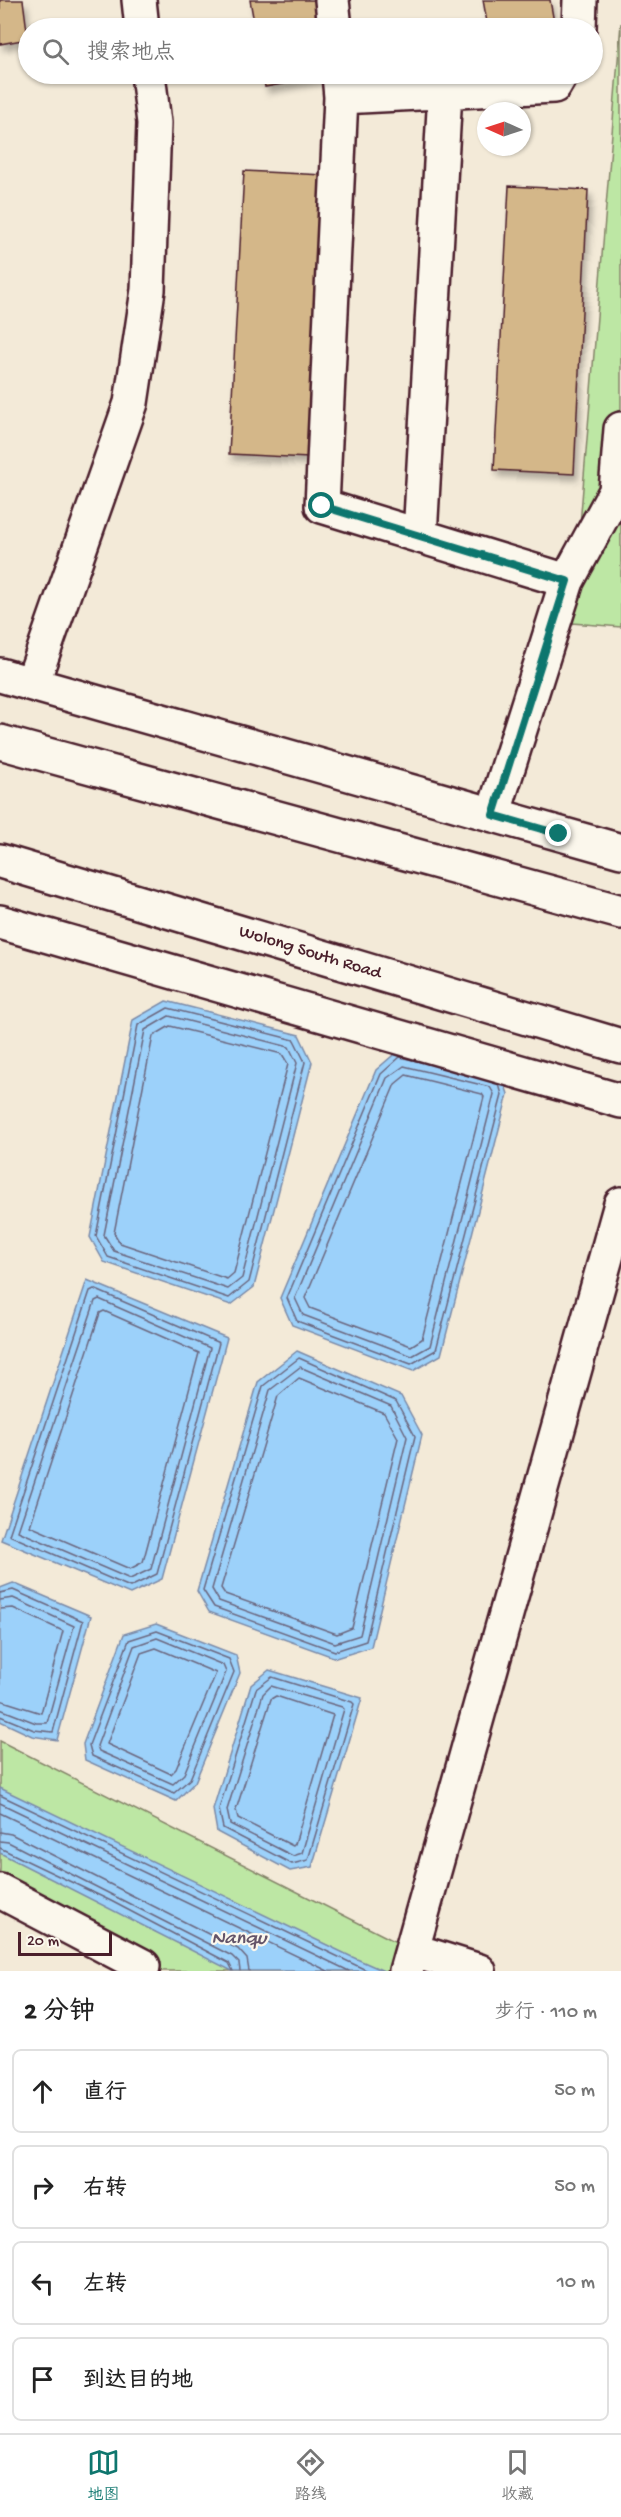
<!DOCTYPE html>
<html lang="zh">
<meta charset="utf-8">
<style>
:root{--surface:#fff;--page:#f6f6f6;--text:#222;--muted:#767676;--line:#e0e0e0;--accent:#0f766e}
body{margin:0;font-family:"Gochi Hand","LXGW WenKai TC",sans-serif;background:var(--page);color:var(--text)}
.compass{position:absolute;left:477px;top:102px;width:54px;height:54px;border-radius:50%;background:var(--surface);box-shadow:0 2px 4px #0004;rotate:273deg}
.scale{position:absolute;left:18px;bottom:15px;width:94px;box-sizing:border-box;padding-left:6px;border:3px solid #4a1f2b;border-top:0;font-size:16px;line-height:21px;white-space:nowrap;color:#4a1f2b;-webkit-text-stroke:4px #fbf7ec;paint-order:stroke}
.stop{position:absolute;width:18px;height:18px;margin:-14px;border:4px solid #0f766e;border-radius:50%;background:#fff}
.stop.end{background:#0f766e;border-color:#fff;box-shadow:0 2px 6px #0008}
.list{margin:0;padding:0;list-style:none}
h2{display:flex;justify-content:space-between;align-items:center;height:78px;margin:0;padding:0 24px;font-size:26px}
h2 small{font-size:20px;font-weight:400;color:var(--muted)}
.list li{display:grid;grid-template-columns:39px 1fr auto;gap:18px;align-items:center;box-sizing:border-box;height:84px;margin:0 12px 12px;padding:0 12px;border:2px solid var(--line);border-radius:9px}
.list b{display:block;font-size:22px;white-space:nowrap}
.list em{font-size:20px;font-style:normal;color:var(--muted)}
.icon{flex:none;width:33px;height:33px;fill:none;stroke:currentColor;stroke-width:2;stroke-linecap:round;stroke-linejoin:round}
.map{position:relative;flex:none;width:621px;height:1971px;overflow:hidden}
.search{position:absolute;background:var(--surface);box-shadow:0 2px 4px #0004;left:18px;right:18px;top:18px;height:66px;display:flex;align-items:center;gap:15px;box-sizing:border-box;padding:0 21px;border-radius:33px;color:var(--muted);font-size:22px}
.sheet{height:462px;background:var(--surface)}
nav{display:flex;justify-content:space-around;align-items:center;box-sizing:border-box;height:84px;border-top:2px solid var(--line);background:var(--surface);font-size:16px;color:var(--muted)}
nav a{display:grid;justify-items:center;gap:3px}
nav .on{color:var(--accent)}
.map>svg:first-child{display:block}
.green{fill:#bde7a4;stroke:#848368;stroke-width:1.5}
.water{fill:#9cd1fa;stroke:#7b8aa7;stroke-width:1.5}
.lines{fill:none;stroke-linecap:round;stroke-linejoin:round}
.shore{stroke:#6b667e;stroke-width:1.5}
.building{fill:#d4b789;stroke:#4a1f2b;stroke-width:1.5;filter:url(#shadow)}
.minor-casing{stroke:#4a1f2b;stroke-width:38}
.highway-casing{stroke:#4a1f2b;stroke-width:38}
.minor{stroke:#fbf7ec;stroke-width:33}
.highway{stroke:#fbf7ec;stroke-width:33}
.route{stroke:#0f766e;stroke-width:8}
.labels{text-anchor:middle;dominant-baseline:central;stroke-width:4.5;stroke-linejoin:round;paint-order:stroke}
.street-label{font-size:18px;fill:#4a1f2b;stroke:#fbf7ec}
.water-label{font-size:20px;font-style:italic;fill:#635469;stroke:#fbf7ec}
</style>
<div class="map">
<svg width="621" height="1971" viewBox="0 0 621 1971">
<defs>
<filter id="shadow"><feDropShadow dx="3.5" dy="6" stdDeviation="3" flood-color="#0004"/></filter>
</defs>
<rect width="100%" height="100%" fill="#f3ead8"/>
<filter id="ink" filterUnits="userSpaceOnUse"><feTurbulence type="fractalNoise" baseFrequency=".0167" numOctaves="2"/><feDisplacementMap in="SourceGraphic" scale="12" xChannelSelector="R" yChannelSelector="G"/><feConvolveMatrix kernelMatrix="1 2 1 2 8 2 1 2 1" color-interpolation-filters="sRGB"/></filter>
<g filter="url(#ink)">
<path class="green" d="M621,23V627L572,623Z
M0,1741L412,1950L479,1971H154L0,1891Z"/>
<path class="water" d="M166,1001L299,1035L312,1062L254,1287L231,1305L104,1262L90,1237L133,1020Z
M399,1050L502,1076L508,1094L441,1355L413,1371L292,1325L280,1298L376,1070Z
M87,1280L227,1338L162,1579L130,1594L1,1540Z
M297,1351L401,1396L422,1435L371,1647L336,1658L209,1612L197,1591L258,1382Z
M13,1583L91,1616L57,1740L32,1736L0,1721V1588Z
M156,1624L236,1655L240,1673L195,1782L176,1801L85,1760L83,1744L124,1634Z
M269,1670L362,1698L312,1867L290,1871L217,1832L213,1809L251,1685Z
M0,1788L350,1956L384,1971H232L0,1853Z"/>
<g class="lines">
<path class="shore" d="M168,1008L294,1040L305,1062L249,1282L229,1298L108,1257L96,1236L138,1025Z
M169,1016L289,1047L297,1063L242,1278L228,1289L114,1251L104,1235L145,1030Z
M170,1026L282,1054L288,1064L234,1273L227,1279L120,1243L114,1233L153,1036Z
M421,1062L400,1057L381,1074L287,1298L297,1321L411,1364L436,1350L502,1095L499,1084
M404,1066L490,1087L494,1094L430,1346L412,1356L303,1315L295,1298L387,1078Z
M406,1075L482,1094L484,1097L422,1339L411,1346L310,1308L305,1298L395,1084Z
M94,1289L219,1343L157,1574L130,1587L9,1535L90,1291Z
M99,1299L210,1348L151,1569L130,1579L18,1531L95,1301Z
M104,1311L199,1353L143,1562L130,1569L30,1526L100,1313Z
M299,1358L396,1401L415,1436L366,1641L335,1651L214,1607L203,1590L263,1386Z
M300,1367L391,1406L407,1437L360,1635L335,1643L219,1601L212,1589L270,1390Z
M299,1378L384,1413L398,1438L352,1628L337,1634L225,1594L221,1588L278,1396Z
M0,1593L13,1590L83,1621L53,1732L34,1730L0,1716
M0,1600L13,1598L74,1626L47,1723H36L0,1709
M0,1609L13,1608L63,1631L41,1713L0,1700
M157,1631L229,1659L234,1672L190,1779L174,1793L92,1756L89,1745L129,1640Z
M157,1638L223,1665L226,1672L184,1774L173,1784L99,1751L97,1746L134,1646Z
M156,1648L216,1673L176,1769L171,1774L107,1744L141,1653Z
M272,1677L352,1702L354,1704L308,1860L292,1864L223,1828L219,1809L256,1689Z
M271,1686L342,1707L344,1709L302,1853L293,1856L230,1824L227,1810L263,1694Z
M276,1696L333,1715L295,1844L293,1846L238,1818L236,1810L271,1699Z
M0,1795L368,1971
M0,1803L349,1971
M0,1813L328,1971
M0,1832L11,1834L238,1949L247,1959L249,1971
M0,1841L8,1842L232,1956L239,1963L240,1971
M0,1848L111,1901L229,1963L233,1971"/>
</g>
<path class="building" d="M0,0H23L28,39L0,44Z
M250,0H317L322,28H255Z
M483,0H550L555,28H488Z
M263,74H331V75L265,87Z
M244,171L324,175L309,458L229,454Z
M509,186L588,190L574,474L494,470Z"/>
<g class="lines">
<g class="minor-casing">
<path id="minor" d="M139,0L142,28
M332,0L335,28
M579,28L580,0
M339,74L341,97L322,506L567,581L493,815
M341,97L554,86L561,74
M420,536L445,92
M567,581L616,491L621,429
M0,675L621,851
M32,684L131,403L148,290L154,123L148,74
M0,922L621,1101
M0,1891L143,1966L142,1971
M412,1950L479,1971
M406,1971L621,1204"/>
</g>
<g class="highway-casing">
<path id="highway" d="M0,742L621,912
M0,861L621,1046"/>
</g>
<use href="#minor" class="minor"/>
<use href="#highway" class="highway"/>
</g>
</g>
<g class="lines" filter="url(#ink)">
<path class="route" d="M322,506L567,581L493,815L559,834"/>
</g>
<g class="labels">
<g class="street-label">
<text transform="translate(310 953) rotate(17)">Wolong South Road</text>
</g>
<g class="water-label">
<text x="239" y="1939">Nanqu</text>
</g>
</g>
</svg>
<svg class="compass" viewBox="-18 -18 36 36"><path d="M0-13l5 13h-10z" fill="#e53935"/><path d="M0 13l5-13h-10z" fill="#767676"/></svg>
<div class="scale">20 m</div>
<div class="stop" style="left:322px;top:506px"></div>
<div class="stop end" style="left:559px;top:834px"></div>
<div class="search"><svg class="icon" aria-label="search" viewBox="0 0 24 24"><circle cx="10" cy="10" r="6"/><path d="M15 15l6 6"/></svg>搜索地点</div>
</div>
<section class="sheet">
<h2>2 分钟<small>步行 · 110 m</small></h2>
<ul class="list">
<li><svg class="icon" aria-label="ahead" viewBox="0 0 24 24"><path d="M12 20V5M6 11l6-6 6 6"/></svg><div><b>直行</b></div><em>50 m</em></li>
<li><svg class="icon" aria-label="right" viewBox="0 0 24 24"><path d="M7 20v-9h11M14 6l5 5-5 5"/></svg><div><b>右转</b></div><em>50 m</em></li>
<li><svg class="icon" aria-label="left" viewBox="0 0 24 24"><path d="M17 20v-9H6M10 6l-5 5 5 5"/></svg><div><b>左转</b></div><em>10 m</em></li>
<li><svg class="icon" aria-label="arrive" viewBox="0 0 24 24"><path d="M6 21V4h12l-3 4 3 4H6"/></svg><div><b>到达目的地</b></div></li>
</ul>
</section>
<nav>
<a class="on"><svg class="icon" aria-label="map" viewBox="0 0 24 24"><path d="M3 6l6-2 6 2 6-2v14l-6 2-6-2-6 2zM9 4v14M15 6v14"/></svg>地图</a>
<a><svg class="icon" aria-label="directions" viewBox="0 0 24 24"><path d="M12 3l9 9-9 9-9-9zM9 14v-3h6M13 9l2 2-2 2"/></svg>路线</a>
<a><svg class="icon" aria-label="saved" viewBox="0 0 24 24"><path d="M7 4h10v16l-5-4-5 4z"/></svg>收藏</a>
</nav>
